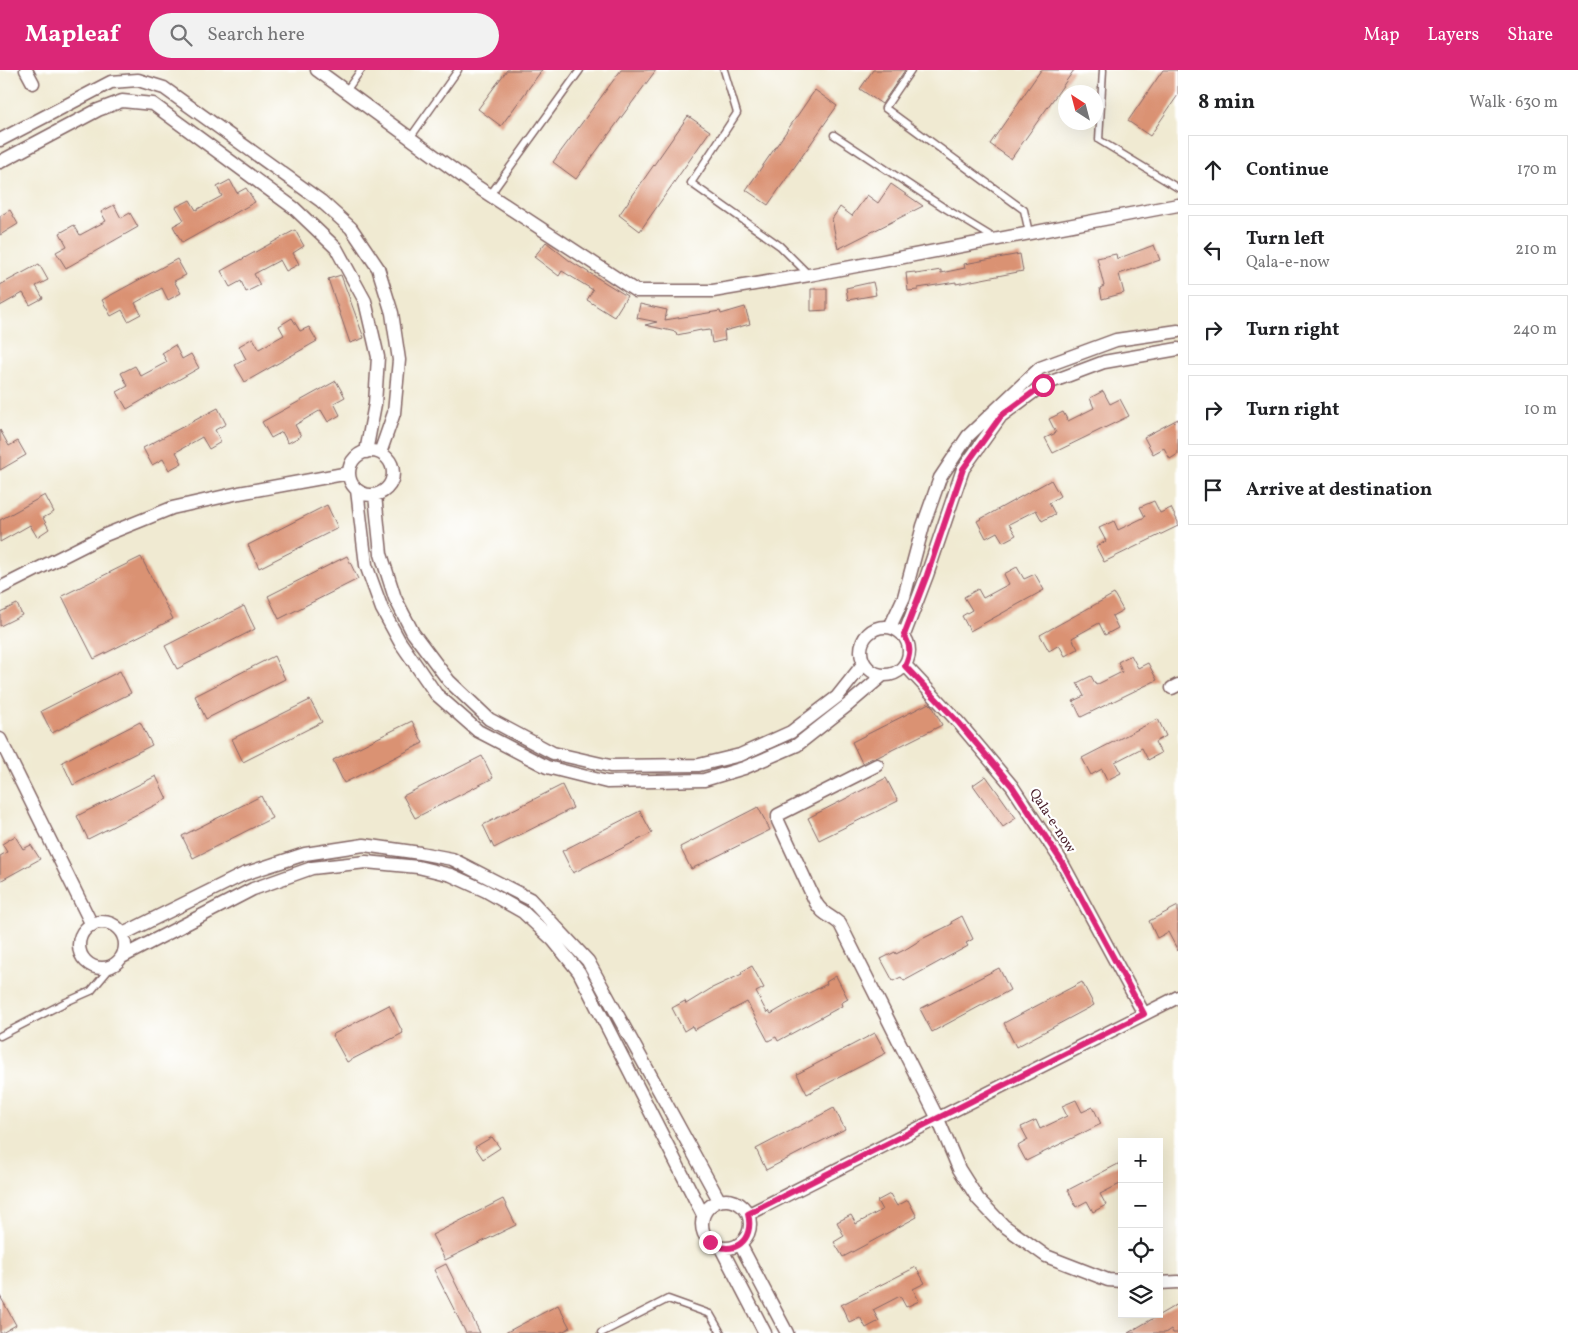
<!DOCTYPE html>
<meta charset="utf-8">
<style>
:root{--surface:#fff;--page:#f2f2f2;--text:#202124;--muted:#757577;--line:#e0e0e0;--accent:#db2777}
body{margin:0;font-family:Vollkorn,serif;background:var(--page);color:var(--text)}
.controls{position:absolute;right:15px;bottom:15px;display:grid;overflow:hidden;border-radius:0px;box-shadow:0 5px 20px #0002}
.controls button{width:45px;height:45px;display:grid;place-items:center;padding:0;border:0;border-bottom:1px solid var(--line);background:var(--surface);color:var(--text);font:25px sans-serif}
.compass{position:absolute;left:1058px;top:15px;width:45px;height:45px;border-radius:50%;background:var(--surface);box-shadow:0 5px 20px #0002;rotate:324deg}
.stop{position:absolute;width:15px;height:15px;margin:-11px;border:4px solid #db2777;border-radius:50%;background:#fff}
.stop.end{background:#db2777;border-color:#fff;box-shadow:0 1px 5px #0008}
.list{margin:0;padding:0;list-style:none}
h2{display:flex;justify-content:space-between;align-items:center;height:65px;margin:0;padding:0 20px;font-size:21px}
h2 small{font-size:16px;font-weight:400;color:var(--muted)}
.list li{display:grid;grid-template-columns:32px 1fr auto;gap:15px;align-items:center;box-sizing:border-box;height:70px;margin:0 10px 10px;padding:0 10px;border:1px solid var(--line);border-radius:0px}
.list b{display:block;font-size:19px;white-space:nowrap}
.list p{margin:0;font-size:16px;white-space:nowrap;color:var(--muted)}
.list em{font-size:16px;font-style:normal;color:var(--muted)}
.icon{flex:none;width:28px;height:28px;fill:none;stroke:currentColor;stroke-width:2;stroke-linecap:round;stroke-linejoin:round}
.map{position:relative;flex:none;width:1178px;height:1263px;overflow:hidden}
header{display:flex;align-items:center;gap:30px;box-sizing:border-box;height:70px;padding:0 25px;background:var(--accent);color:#fff}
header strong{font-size:24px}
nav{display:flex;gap:28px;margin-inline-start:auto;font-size:18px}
.search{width:350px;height:45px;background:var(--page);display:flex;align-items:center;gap:12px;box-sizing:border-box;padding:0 18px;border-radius:28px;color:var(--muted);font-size:19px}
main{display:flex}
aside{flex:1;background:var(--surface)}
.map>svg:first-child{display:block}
.building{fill:#da9273}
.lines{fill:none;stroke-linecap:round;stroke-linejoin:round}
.lane-casing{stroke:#846665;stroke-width:9}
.street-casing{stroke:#846665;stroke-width:15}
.lane{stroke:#fff;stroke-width:6}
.street{stroke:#fff;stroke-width:12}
.route{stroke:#db2777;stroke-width:6}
.labels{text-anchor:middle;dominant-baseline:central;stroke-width:4.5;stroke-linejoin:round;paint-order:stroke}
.street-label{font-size:14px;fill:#4a1f2b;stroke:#fff}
</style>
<header>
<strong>Mapleaf</strong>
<div class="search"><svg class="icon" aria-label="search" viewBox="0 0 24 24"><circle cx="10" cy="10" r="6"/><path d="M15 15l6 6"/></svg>Search here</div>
<nav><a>Map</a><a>Layers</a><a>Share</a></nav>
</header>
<main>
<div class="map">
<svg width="1178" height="1263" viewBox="0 0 1178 1263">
<rect width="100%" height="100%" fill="#fff"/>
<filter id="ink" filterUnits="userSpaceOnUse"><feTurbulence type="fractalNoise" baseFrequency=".02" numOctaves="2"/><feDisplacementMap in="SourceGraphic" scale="10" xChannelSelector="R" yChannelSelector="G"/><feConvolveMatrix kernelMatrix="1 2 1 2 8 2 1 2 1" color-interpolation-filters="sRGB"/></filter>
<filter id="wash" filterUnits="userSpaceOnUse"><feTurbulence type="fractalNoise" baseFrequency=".0096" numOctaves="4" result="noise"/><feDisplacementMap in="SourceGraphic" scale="20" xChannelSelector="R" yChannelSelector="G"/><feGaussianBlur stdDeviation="1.12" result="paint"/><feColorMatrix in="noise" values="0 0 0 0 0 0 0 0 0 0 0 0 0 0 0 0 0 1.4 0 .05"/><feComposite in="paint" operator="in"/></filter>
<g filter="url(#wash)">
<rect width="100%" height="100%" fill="#f0ead2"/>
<g id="blocks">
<path class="building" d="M507,0H542L501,56L478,39Z
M621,0H656L576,109L553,92Z
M873,0H905L882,34L860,19Z
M1041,0H1074L1011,89L990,74Z
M1163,0H1178V25L1150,66L1128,51Z
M815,20L837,36L768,135L746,120Z
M688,46L710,61L640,161L619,145Z
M230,110L237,123L246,118L255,132L182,173L173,156L184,150L176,137L190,130L196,140L222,126L217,117Z
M891,114L923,136L838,179L832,149L840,137L852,146L867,125L878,133Z
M114,135L121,148L130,143L138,157L66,198L56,182L67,176L60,163L74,155L80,165L106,151L101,142Z
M10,140L18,154L0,165V146Z
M295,160L304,176L293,183L299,194L286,201L280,190L254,204L260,215L246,222L241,211L230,217L221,201Z
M546,172L570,191L627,226L614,247L587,230L593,220L562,201L559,206L534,187Z
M1154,175L1160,190L1119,204L1124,223L1102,229L1100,218L1104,216L1097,188L1116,184L1117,189Z
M1020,184L1023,201L956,214V212L918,218V220L908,221L906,203L915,202L916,204L941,200V203L965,198L964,194Z
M177,189L186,205L174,211L181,223L168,230L162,218L135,233L141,244L128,251L122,240L111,246L102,230Z
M39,194L48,210L36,216L43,228L30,235L23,223L0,236V215Z
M341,205L364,268L350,273L328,209Z
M873,212L876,225L848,230L846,218Z
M811,219H827V240L811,241Z
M640,234L667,240L665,250L720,241L721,244L745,237L750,254L724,261L725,270L712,273L710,260L701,261V260L677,265L676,262L645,255L657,252L637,248Z
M292,248L300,261L309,257L317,271L245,312L235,295L246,289L239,276L253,268L259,279L284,265L279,256Z
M175,275L182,289L191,284L199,298L127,339L117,322L128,316L121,303L135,296L141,306L167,292L162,283Z
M336,311L345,327L334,333L340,345L328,352L321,340L295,355L301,366L288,373L282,362L271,368L262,352Z
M1103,321L1110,334L1120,329L1129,346L1053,383L1045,368L1056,363L1049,349L1063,342L1068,351L1094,338L1090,328Z
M218,338L226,354L215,360L221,372L209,379L202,367L176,382L182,393L169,400L163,389L152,395L143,378Z
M1178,349V384L1170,389L1164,378L1153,384L1144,367Z
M0,360L9,376L18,371L26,385L0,400Z
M1051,410L1060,426L1049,433L1055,444L1042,451L1036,440L1009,454L1016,465L1003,472L997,462L986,468L977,451Z
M45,425L54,442L43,448L49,459L37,467L30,455L0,472V450Z
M1154,431L1160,443L1171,438L1178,452V456L1104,492L1096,477L1106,471L1099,458L1114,451L1118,460L1145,447L1140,437Z
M327,435L338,458L259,498L248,475Z
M347,486L358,509L279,549L268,526Z
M141,487L173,549L94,589L62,526Z
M1017,497L1024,509L1035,504L1044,520L970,561L962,546L972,540L964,527L978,519L983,528L1009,514L1004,504Z
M1114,524L1123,540L1112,546L1118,558L1105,565L1099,553L1072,568L1078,579L1065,586L1059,575L1049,581L1040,565Z
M17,534L22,545L0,556V542Z
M244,536L255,559L177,599L165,576Z
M1131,585L1138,598L1148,593L1157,610L1081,647L1073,631L1084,626L1077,613L1091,606L1096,615L1122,602L1118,592Z
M274,586L285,609L206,649L195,626Z
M120,601L131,623L52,663L41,641Z
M310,630L322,652L243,692L232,669Z
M929,633L933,637L942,655L878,687L873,688L862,693L852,672Z
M1158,649L1166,666L1155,672L1161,683L1148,690L1142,678L1115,692L1121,703L1107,710L1102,699L1091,705L1082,688Z
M412,651L423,673L344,713L333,690Z
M140,652L152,675L73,715L62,692Z
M482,686L493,708L415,748L403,726Z
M156,706L167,729L88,769L77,746Z
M986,706L1016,748L1003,757L973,715Z
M886,708L898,731L819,770L808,748Z
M562,715L573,738L494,778L483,755Z
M261,726L272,748L193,788L182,766Z
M758,737L770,760L691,799L680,777Z
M640,741L652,763L573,803L562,781Z
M15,766L23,779L31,775L40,789L0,811V786L7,782L2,774Z
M1178,836V881L1168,862L1157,868L1149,851Z
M962,846L973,869L966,873L968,876L904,911L901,907L893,911L881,889L895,882L896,884L906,879L922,869L952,854L951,852Z
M752,896L764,918L756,922L767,943L769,941L771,944L797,929L827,914L826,912L836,906L848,929L841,933L842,936L778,971L776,967L768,971L747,932L694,960L692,956L684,961L672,938L685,931L686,934L712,918L742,904L741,902Z
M999,898L1010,920L932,962L920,939Z
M1082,912L1094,935L1016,977L1004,953Z
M389,935L403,963L347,992L332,965Z
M875,963L886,983L807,1024L797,1004Z
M1076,1030L1082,1042L1093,1037L1101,1054L1026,1091L1018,1076L1028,1070L1021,1057L1036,1050L1040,1059L1067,1046L1062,1036Z
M834,1038L845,1059L766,1100L756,1079Z
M492,1067L500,1078L483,1089L475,1077Z
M1122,1092V1113L1100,1124L1106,1135L1093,1142L1087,1131L1076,1137L1068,1120Z
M890,1124L897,1136L908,1130L917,1147L843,1187L834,1172L844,1166L837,1152L851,1145L856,1154L882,1140L877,1131Z
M503,1129L516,1155L445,1190L432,1165Z
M446,1194L480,1263H466L434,1200Z
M916,1197L925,1213L913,1219L919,1231L906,1237L900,1226L873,1240L879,1251L866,1258L860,1247L849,1252L841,1235Z
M0,1226L16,1255L2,1263H0Z
M1178,1234V1263H1173L1171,1259L1165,1263H1128Z
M558,1235L570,1258L559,1263H505Z"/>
</g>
</g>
<g filter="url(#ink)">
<use href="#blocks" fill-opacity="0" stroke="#846665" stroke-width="1"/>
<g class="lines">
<g class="lane-casing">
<path id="lane" d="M724,0L737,43L691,113L780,176L809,205
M911,0L885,38L1024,140L1029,163
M1103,0L1099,70L1178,118
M346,21L361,0
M834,65L943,137L994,168
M410,68L458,0
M490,125L580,0
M0,966L66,932L91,921L111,897
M601,1263L668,1229L710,1244L721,1263"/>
</g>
<g class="street-casing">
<path id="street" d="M26,0L33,13
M317,0L473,114L636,221H713L809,205L1178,135
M0,70L111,12L138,10L164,18L321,131L351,158L378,198L392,243L399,290L394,343L380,383
M0,92L98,40L122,31L153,34L294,138L336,178L365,231L378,287L375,334L366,382
M349 403a22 22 0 1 1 44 0a22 22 0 1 1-44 0Z
M357,420L366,495L382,539L400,572L436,624L478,661L547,697L607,712L704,710L744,698L797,675L849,634L883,605
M375,425L381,484L395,528L413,563L449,611L489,649L553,683L610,696L699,695L740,685L791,662L837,627L864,593
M0,518L105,465L172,438L239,423L349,403
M861 581a24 24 0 1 1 48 0a24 24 0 1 1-48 0Z
M890,557L904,527L923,456L940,408L968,366L1040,298L1116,270L1178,261
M904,565L927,505L963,399L1001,346L1043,315L1104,292L1178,279
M905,595L959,653L1012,716L1060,789L1144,944
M1172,618L1178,615
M0,669L92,855
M877,695L778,745V751L816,833C823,845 830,845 840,854L938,1049L959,1099L978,1129L1003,1155L1046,1186L1108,1210L1122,1211
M79 875a23 23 0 1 1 46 0a23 23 0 1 1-46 0Z
M123,864L244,804L305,784L364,775L420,783L452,789L530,829L588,891L719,1130
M122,887L253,819L312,798L366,792L418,797L451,805L486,821L523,842L553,870L579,902L703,1145
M702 1154a24 24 0 1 1 48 0a24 24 0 1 1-48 0Z
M749,1144L1178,927
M740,1174L787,1263
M721,1178L765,1263
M1159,1213L1178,1212"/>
</g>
<use href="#lane" class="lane"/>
<use href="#street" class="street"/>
</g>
</g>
<g class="lines" filter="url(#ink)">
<path class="route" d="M710,1172C733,1188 755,1170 748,1144L1144,944L1060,789L1012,716L959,653L905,596C911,584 911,576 904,565L927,505L963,399L1001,346L1043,315"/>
</g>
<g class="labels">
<g class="street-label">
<text transform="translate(1052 751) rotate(57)">Qala-e-now</text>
</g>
</g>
</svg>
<div class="controls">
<button>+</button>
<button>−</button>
<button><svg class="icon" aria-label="locate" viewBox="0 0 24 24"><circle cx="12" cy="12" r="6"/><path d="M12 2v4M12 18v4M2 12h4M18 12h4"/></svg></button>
<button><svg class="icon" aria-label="layers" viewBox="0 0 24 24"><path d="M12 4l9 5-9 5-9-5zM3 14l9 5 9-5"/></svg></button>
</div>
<svg class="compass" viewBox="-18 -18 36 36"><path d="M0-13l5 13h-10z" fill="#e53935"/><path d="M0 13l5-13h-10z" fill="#757577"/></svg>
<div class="stop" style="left:1043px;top:315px"></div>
<div class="stop end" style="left:710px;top:1172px"></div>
</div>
<aside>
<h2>8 min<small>Walk · 630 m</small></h2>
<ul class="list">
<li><svg class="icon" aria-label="ahead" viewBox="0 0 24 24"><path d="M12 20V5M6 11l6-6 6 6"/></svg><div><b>Continue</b></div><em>170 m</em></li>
<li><svg class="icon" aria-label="left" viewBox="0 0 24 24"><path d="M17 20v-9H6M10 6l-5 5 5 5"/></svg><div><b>Turn left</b><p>Qala-e-now</p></div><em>210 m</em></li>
<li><svg class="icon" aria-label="right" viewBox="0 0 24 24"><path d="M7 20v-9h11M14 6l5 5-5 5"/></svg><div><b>Turn right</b></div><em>240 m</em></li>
<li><svg class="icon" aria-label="right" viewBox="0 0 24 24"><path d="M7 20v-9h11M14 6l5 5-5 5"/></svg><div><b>Turn right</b></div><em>10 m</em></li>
<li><svg class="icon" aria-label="arrive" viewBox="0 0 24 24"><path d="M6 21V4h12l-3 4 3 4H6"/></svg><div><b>Arrive at destination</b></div></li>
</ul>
</aside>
</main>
